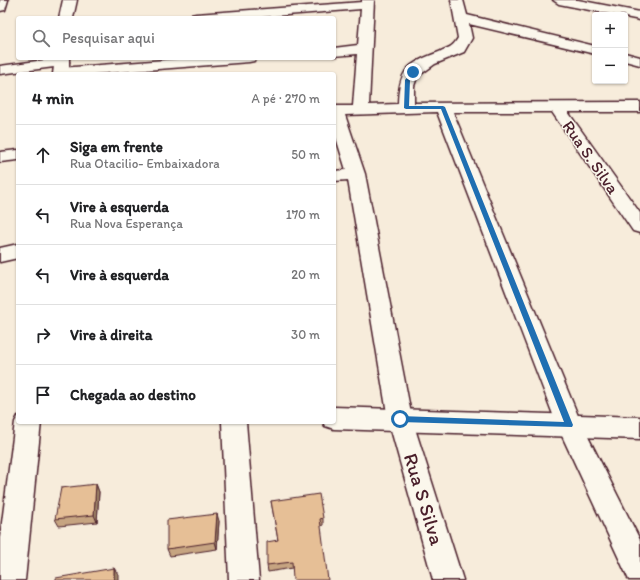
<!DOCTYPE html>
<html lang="pt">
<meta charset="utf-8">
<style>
:root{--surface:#fff;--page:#f2f2f2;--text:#202124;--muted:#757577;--line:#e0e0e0}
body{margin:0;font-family:Itim,sans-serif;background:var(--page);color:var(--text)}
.controls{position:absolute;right:12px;top:12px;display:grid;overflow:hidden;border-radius:4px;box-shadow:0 1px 3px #0004}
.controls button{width:36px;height:36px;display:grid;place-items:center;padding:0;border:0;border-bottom:1px solid var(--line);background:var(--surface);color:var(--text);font:20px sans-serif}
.stop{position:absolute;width:12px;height:12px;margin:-9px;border:3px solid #1f6fb2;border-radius:50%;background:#fff}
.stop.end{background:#1f6fb2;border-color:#fff;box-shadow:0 1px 4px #0008}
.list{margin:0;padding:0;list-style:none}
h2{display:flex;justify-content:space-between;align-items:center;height:52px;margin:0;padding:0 16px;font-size:17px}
h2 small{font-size:13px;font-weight:400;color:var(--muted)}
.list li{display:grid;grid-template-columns:26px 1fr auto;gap:12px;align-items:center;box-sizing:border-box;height:60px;padding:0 16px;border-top:1px solid var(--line)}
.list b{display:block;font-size:15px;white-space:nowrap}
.list p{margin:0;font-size:13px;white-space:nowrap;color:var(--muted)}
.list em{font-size:13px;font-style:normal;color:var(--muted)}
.icon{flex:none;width:22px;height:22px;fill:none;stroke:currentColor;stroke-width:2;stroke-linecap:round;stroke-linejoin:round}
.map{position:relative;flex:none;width:640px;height:580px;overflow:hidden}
.search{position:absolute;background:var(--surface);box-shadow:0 1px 3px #0004;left:16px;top:16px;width:320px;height:44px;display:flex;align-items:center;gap:10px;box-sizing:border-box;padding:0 14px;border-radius:4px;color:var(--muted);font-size:15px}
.panel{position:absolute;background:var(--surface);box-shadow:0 1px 3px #0004;left:16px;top:72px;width:320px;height:352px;border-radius:4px}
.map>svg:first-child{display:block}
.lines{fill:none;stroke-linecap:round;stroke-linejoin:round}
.street-casing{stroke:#4a1f2b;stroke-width:3}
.secondary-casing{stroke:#4a1f2b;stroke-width:3}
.street{fill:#fbf7ec;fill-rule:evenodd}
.secondary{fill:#fbf7ec;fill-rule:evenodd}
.wall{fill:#c6a481;stroke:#4a1f2b}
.shaded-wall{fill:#a18669;stroke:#4a1f2b}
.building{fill:#e6bf96;stroke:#4a1f2b}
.route{fill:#1f6fb2}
.labels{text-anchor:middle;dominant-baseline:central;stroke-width:3;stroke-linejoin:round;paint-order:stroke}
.street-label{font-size:17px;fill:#4a1f2b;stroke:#fbf7ec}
.near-street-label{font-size:20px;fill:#4a1f2b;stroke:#fbf7ec}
</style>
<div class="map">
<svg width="640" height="580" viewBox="0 0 640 580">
<rect width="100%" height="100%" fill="#f7ecdb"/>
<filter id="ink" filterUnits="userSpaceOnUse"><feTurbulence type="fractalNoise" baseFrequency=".025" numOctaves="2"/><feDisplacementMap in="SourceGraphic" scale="8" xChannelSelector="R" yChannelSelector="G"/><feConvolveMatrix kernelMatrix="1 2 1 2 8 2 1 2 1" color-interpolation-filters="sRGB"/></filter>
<g filter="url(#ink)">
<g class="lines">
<g class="street-casing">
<path id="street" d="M0,0H8L5,10L0,11Z
M362,0H374L369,105L398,104C399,70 407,64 439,52C449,47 452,48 458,38L451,0H463L467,15L595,46V54L469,24L472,38L464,52L435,64L417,77L414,86V103L640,102V112H568L640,213V233L633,231L552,112H453L581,423L640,540V580H629L557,425L437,112L345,115L365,174L412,419L463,580H433L388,419L348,180L334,181V171L346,170L334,131V106H353L357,54L334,56V48L358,45L361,9L248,18H189L191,15L196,14L362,2Z
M553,0H578L640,12V20L625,17V15H615L559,4Z
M625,53L640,57V65L625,61Z
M59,58L67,59L69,62L67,65L62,66L0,74V66Z
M191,58H256L254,61L249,62L93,74H55L54,72L56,69L61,68Z
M18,150V160L0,162V152Z
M18,244V258L0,262V248Z
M222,422H246L259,580H229Z"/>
</g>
<g class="secondary-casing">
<path id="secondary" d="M63,0H77L73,18H59Z
M55,58H69V74H53Z
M334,407L640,417V439L334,429L325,426L323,422H334Z
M18,416V422H41L25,580H0V538L15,422Z"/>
</g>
<use href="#street" class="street"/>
<use href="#secondary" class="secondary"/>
</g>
<path class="wall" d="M96,484L99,492L97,522L59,526L55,519Z
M271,501L323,518V525L321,526L292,568L268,572L267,565L278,540Z
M219,521L217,549L170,556L167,549Z"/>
<path class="shaded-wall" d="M96,484L99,492L97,522L94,515Z
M217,514L219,521L217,549L215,542Z
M114,568L118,574V580H114Z"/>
<path class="building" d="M96,484L94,515L55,519L61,488Z
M319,494L323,518L320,519L328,580H293L292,562L267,565V542L278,540L271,501Z
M217,514L215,542L167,549V520Z
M114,568V580H56V578Z"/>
</g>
<path class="route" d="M413,70L415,72L410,80L409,106H443L445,107L573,425L572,427L400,422L396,419L400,416L564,422L441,109H406L404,108L405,80Z"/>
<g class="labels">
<g class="street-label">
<text transform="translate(591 157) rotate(55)">Rua S. Silva</text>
</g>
<g class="near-street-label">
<text transform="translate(424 499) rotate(73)">Rua S Silva</text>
</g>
</g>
</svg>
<div class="controls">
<button>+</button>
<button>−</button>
</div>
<div class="stop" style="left:400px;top:419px"></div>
<div class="stop end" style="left:413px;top:72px"></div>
<div class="search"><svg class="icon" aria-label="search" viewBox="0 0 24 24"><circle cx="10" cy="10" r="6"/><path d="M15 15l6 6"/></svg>Pesquisar aqui</div>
<section class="panel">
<h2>4 min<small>A pé · 270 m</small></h2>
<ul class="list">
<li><svg class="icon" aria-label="ahead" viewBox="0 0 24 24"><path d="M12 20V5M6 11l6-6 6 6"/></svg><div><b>Siga em frente</b><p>Rua Otacilio- Embaixadora</p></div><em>50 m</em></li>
<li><svg class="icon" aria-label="left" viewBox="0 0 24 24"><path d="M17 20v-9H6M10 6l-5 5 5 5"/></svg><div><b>Vire à esquerda</b><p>Rua Nova Esperança</p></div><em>170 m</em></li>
<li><svg class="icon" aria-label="left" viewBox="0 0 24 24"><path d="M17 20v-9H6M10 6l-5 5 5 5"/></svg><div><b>Vire à esquerda</b></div><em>20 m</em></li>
<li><svg class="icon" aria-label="right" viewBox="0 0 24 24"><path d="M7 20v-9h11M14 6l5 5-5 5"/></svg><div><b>Vire à direita</b></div><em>30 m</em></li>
<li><svg class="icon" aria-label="arrive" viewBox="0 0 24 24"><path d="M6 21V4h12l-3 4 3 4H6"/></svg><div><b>Chegada ao destino</b></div></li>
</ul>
</section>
</div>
